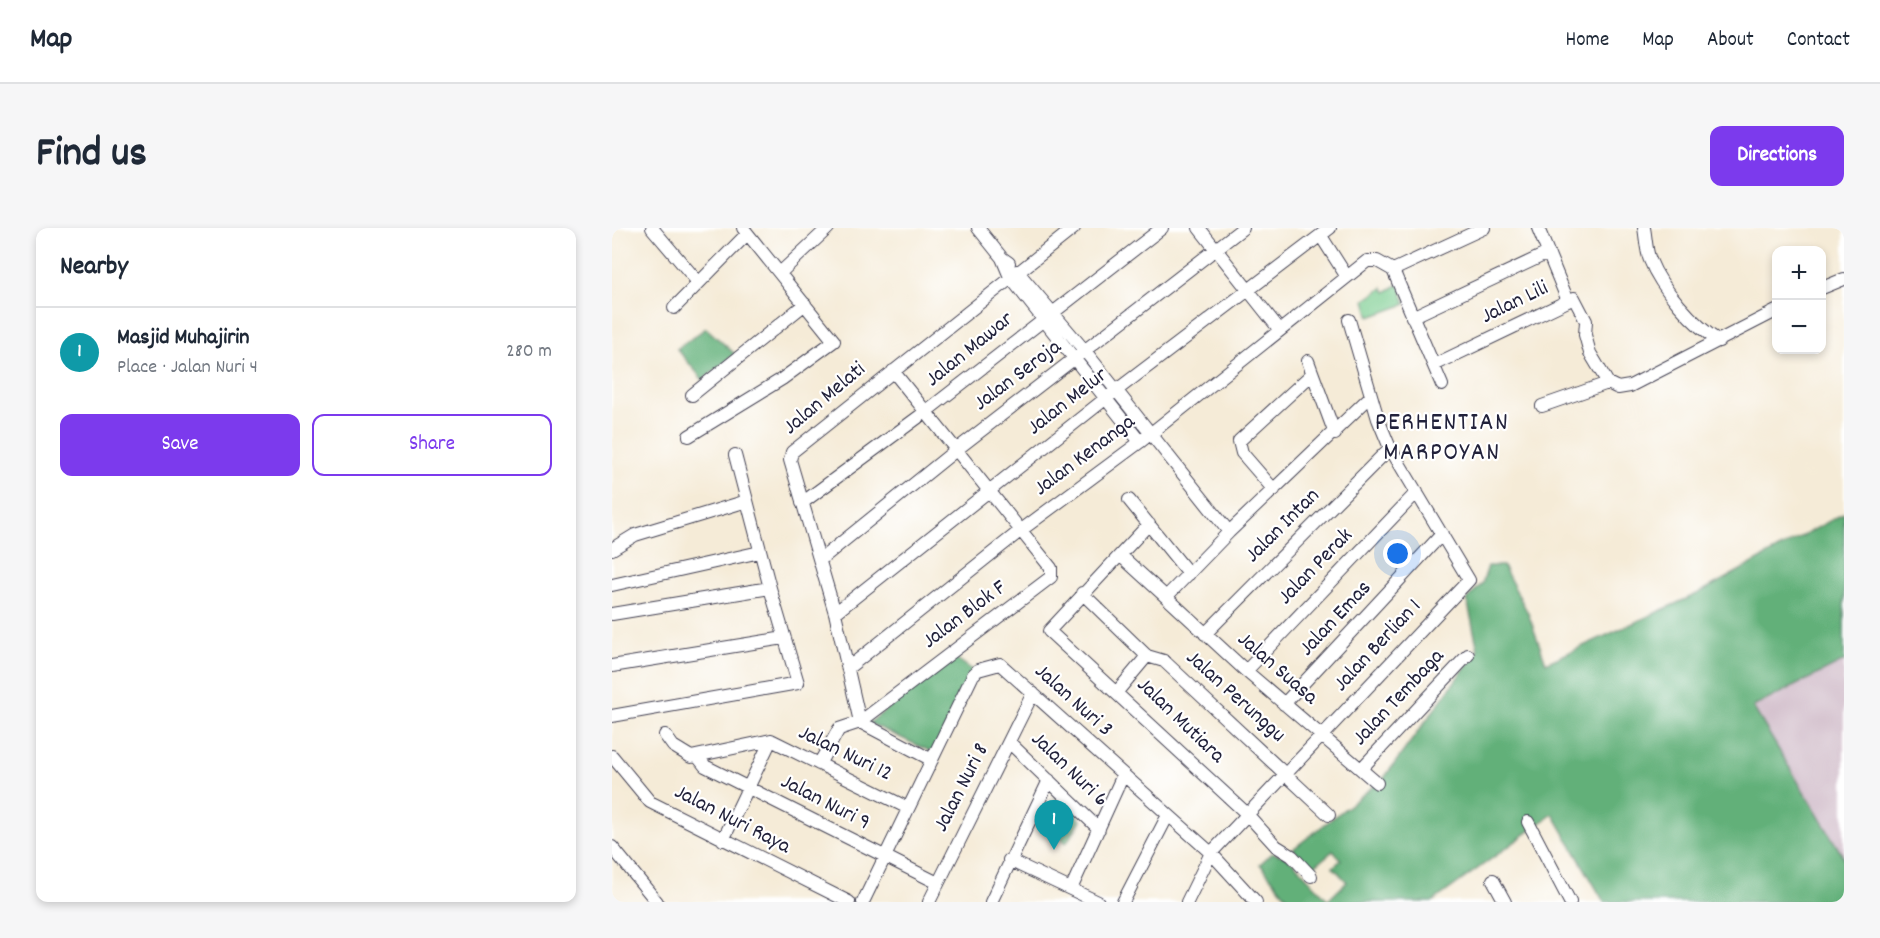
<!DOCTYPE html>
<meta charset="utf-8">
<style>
:root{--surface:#fff;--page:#f6f6f7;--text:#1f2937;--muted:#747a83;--line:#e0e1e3;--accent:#7c3aed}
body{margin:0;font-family:Dekko,sans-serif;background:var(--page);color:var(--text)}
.controls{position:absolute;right:18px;top:18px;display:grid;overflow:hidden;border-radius:12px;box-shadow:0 3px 9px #0003}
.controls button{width:54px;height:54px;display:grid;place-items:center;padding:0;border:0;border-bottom:2px solid var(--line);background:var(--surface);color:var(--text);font:30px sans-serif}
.you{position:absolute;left:786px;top:326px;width:21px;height:21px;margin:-15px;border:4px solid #fff;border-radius:50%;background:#1a73e8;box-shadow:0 0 0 9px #1a73e833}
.badge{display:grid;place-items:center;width:39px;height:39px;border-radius:50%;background:var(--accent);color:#fff;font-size:20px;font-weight:700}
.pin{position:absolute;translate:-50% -50px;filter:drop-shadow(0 2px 3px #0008)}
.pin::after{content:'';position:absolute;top:32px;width:21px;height:18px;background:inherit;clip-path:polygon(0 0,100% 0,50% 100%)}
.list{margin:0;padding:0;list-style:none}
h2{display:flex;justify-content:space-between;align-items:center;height:78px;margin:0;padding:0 24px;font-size:26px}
h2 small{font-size:20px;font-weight:400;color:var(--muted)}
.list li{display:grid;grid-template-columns:39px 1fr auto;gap:18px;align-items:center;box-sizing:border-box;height:90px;padding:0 24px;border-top:2px solid var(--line)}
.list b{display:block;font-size:22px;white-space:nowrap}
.list p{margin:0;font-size:20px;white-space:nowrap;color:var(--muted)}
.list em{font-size:20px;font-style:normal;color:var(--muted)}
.actions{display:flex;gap:12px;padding:18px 24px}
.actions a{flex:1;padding:14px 0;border:2px solid var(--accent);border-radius:12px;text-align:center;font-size:21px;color:var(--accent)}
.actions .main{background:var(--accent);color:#fff}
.map{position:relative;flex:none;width:1232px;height:674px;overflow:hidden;border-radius:12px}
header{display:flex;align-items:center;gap:36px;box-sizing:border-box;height:84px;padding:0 30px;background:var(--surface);border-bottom:2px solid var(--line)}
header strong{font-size:28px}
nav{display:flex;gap:33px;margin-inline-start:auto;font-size:21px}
.intro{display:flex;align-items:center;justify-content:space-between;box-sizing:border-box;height:144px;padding:0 36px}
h1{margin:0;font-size:42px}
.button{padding:15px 27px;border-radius:12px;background:var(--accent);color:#fff;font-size:21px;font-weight:700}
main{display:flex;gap:36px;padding:0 36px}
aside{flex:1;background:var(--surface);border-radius:12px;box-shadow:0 3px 9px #0003}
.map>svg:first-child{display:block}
.industrial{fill:#d1bdca}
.green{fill:#79cc8e;stroke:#4e7764;stroke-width:1.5}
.forest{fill:#62b079;stroke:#42695a;stroke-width:1.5}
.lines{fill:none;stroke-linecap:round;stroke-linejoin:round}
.minor-casing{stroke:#424052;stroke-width:14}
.minor{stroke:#fff;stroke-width:12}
.labels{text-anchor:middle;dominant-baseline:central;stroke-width:4.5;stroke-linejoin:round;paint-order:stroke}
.street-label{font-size:22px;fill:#22223b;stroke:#fff}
.quarter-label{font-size:26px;letter-spacing:1.5px;fill:#22223b;stroke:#fff}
</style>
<header>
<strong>Map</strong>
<nav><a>Home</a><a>Map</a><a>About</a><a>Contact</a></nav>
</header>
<div class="intro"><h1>Find us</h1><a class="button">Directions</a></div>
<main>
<aside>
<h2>Nearby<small></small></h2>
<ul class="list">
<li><span class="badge" style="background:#0f9aa8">1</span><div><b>Masjid Muhajirin</b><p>Place · Jalan Nuri 4</p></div><em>280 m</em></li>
</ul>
<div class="actions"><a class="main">Save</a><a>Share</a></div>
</aside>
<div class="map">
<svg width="1232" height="674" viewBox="0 0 1232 674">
<rect width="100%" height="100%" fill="#fff"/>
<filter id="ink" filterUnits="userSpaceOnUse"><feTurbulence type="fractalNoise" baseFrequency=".0167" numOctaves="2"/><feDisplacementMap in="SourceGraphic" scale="12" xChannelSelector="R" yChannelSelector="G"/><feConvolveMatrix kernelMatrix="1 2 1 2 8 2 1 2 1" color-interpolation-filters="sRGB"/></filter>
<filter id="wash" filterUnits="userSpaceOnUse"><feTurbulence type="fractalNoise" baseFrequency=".008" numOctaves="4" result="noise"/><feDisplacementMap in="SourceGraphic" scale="24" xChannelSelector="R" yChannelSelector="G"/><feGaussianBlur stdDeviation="1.35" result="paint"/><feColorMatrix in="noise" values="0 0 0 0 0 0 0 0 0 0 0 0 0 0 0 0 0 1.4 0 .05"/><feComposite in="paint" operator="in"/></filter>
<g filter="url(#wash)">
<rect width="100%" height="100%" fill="#f5ebd7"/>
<path class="industrial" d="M1232,433V630L1141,479Z"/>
<path class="green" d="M787,56L794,76L758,89L753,72L771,60L774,64Z
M445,569L469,592L454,615L426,592Z"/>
<path class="forest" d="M94,100L123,126L91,152L65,121Z
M1232,285V433L1141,479L1232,630V674H992L941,586L820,674H679L648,636L660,625L673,628L682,635L716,672L735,654L721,639L729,632L721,623L700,640L681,621L772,550L866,422L855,371L870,356L876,338H891L916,385L934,435L1085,366Z
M342,429L362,443L322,525L257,495Z"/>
</g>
<g filter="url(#ink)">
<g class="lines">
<g class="minor-casing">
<path id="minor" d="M40,0L85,53
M366,0L390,30L397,35
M587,0L667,101
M926,0L956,73
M1032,0C1034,10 1034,23 1038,32C1049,60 1082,98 1107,113
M709,8L735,49
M390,30L398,49L528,214
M781,42L872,0
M405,43L473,123L617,304
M168,45L216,0
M1210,60L1232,51
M62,80L135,6
M800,89L936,25
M696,133L723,206
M822,137L962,70L974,93L973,107L978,125L996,155L1006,160L1018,158L1164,83
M80,167L193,76
M759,168L617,304L554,369L634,443L765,555
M930,178L996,155
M77,208L170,151L222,113L131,0
M123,227L158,360
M662,262L630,225L627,213L699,147
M517,272L577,346
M190,275L312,185L550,0
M0,321L23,307L135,273
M508,327L537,296
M208,332L344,222L631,0
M0,357L148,324
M470,365L535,428L552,433L717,587
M223,385L493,171L718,0
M0,386L158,360L186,455L0,488
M593,406L778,220
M535,428L504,465L634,585L664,618L680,628L699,648
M0,438L172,410
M236,440L408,303L528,214L755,33H765L781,42L830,157
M634,443L805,264
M504,465L437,403L508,327L554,369
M672,476L830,306
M248,494L223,385L178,232L180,224L462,0
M248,494L320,532
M53,507L61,518L79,529L159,512L296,580
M397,514L487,601
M0,528L38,574L237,674
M86,529L93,538L326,655
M207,536L227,501L248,494L439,349V340L281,143
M749,541L856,427
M916,594L958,674
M111,612L159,512
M0,619L45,674
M397,632L486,674
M881,652L893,674
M459,661L511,547
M251,674L361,447L366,442L388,436L599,625L644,674
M317,674L421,465
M379,674L437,552
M511,674L556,587
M575,674L599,625L857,352L778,220L766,191L737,92"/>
</g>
<use href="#minor" class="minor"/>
</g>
</g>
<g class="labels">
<g class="street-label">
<text transform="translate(903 75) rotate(-26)">Jalan Lili</text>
<text transform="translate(358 122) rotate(-39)">Jalan Mawar</text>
<text transform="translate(406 148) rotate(-37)">Jalan Seroja</text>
<text transform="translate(213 171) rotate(-40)">Jalan Melati</text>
<text transform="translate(456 174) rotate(-38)">Jalan Melur</text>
<text transform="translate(473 228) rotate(-37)">Jalan Kenanga</text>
<text transform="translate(671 298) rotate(-45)">Jalan Intan</text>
<text transform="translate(704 339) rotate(-46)">Jalan Perak</text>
<text transform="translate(353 387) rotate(-37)">Jalan Blok F</text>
<text transform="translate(724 391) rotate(-47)">Jalan Emas</text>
<text transform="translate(766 418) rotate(-47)">Jalan Berlian 1</text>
<text transform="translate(665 441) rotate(41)">Jalan Suasa</text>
<text transform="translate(623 469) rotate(42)">Jalan Perunggu</text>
<text transform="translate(787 470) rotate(-47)">Jalan Tembaga</text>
<text transform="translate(461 473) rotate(42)">Jalan Nuri 3</text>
<text transform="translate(568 493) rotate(44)">Jalan Mutiara</text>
<text transform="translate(233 526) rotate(26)">Jalan Nuri 12</text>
<text transform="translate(457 542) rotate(44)">Jalan Nuri 6</text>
<text transform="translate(350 560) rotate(-63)">Jalan Nuri 8</text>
<text transform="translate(213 575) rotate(27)">Jalan Nuri 9</text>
<text transform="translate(120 592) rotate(27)">Jalan Nuri Raya</text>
</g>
<g class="quarter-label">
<text x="830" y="195">PERHENTIAN<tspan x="830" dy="30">MARPOYAN</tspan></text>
</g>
</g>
</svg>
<div class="controls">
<button>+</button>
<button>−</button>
</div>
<div class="you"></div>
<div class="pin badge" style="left:442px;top:622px;background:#0f9aa8">1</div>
</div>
</main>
